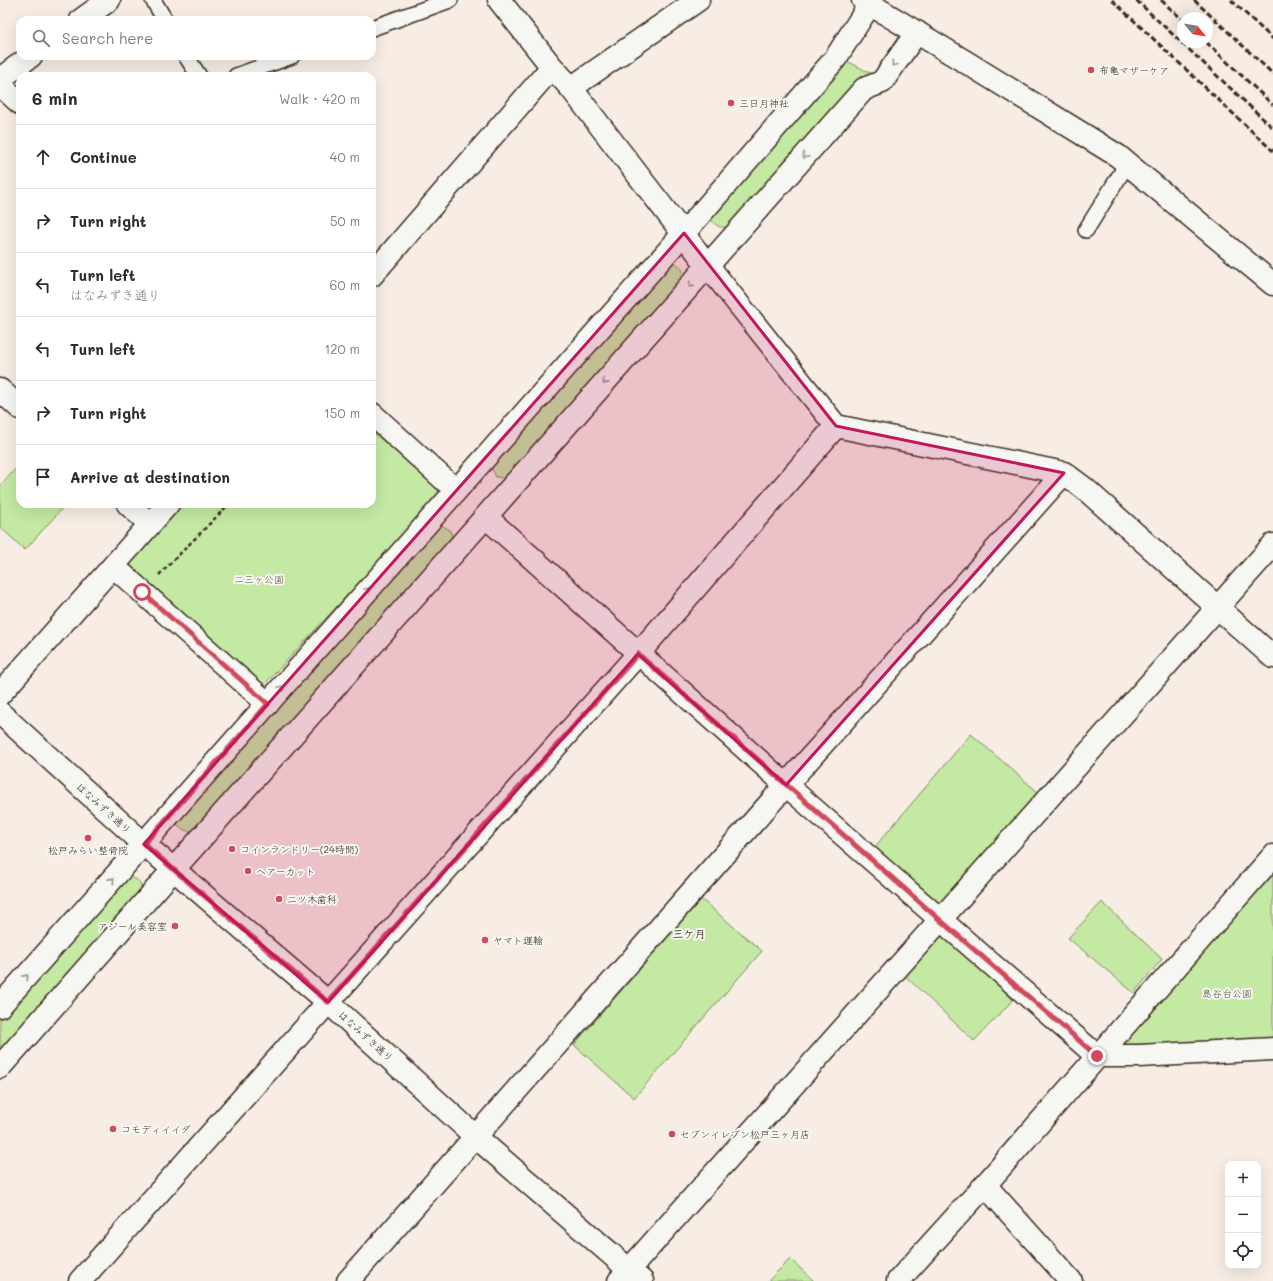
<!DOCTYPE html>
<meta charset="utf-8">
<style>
:root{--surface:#fff;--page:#f2f2f3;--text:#2b2b33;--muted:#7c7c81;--line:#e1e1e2}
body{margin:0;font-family:Mali,"Klee One",sans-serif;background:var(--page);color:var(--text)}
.controls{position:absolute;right:12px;bottom:12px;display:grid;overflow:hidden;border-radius:8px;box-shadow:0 4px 16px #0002}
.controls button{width:36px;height:36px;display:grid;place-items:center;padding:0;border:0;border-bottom:1px solid var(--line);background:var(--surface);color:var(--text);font:20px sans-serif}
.compass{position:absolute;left:1177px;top:12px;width:36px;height:36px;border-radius:50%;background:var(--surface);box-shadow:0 4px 16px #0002;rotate:120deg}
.stop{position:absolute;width:12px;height:12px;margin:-9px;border:3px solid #d1495b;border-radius:50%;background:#fff}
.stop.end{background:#d1495b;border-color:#fff;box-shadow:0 1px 4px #0008}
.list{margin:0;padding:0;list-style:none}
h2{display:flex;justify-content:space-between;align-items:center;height:52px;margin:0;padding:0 16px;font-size:17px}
h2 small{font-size:13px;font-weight:400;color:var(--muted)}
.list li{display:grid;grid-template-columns:26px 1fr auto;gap:12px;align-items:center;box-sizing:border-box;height:64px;padding:0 16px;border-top:1px solid var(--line)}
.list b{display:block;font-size:15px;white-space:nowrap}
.list p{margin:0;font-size:13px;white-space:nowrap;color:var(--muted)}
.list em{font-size:13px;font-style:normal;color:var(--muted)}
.icon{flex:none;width:22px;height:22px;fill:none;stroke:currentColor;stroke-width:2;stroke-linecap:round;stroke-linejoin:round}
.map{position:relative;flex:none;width:1273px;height:1281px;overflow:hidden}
.search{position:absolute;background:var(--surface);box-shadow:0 4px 16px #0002;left:16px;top:16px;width:360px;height:44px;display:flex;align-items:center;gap:10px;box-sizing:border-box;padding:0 14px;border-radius:12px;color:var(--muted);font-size:15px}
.panel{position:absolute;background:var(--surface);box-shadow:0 4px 16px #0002;left:16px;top:72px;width:360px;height:436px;border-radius:12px}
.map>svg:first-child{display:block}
.green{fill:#c3e9a3;stroke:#7f8a60}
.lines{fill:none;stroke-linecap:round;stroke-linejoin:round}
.lane-casing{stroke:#3b2a1e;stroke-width:18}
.street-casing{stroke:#3b2a1e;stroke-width:25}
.secondary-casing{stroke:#3b2a1e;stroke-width:25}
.path{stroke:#3b2a1e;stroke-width:2.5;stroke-dasharray:4 3;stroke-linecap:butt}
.lane{stroke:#f6f6f2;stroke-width:15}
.street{stroke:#f6f6f2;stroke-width:22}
.secondary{stroke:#f6f6f2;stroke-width:22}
.rail{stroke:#3b2a1e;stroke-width:3;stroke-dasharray:6 3;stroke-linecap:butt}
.oneway{stroke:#989088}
.route{stroke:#d1495b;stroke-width:5}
.marked{fill:#c2185b;fill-opacity:0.2;stroke:#c2185b;stroke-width:3;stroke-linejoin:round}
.poi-dot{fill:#d1495b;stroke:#f6f6f2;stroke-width:1.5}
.labels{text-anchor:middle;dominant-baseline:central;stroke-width:4;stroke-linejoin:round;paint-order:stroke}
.poi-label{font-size:10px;fill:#3b2a1e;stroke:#f6f6f2;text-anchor:start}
.park-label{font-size:10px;fill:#565039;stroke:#f6f6f2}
.street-label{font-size:10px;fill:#3b2a1e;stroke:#f6f6f2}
.neighbourhood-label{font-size:11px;font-weight:bold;fill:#3b2a1e;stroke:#f6f6f2}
</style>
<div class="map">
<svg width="1273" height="1281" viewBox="0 0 1273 1281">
<rect width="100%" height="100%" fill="#f7ede4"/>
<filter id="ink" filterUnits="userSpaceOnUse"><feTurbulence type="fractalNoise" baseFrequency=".025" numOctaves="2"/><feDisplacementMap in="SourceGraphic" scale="8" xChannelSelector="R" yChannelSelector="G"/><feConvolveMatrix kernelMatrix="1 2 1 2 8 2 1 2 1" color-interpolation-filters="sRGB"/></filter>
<g filter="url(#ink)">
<path class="green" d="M847,61L872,74L732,225C721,229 719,228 711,220L712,213L835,71Z
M673,261C682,267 684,270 684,280L514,472L503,478L496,477L491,467Z
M372,431L442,493L264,685L129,564L184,504H372Z
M20,464V504H66L25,550L0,527V486Z
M433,525L443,526L450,530L452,536L450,545L197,828C187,833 186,832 177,824V816Z
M971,734L1039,793L938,909L872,850Z
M1273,875V1040L1115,1045Z
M127,877C140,879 142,882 141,894L0,1056V1017L122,879Z
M701,899L762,951L634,1098L574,1045Z
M1102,902L1162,959L1134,993L1068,938Z
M942,929L1013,1000L974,1041L903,974Z
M790,1259L814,1281H768Z"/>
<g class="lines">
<g class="lane-casing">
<path id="lane" d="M153,0L165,20
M372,28L450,0
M186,56L199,76
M236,76L292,56
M1086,230L1127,164"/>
</g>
<g class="street-casing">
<path id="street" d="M499,0L552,67
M81,20L109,0
M0,79L31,56
M0,85L20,103
M571,88L708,266L836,426L1064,473L1084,488L1273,657
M372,275L552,67L571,88L698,0
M0,390L20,408
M372,414L448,483L457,489
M128,504L150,524
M486,517L786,785L1097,1056H1139L1273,1049
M113,566L268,704
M0,694L168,504
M985,1185L1071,1281
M80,1281L638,654L836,426
M348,1281L786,785L1064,473
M898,1281L985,1185L1273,856"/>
</g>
<g class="secondary-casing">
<path id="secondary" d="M863,0L969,64L1118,156L1273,284
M0,713L144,844L328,1002L476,1137L642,1281
M0,1006L684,233L835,59L870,4
M0,1067L173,870L864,89L882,82L917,32
M619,1281L940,920L1273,545"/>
</g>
<path class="path" d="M159,575L229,504"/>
<use href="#lane" class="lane"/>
<use href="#street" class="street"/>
<use href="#secondary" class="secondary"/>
<path class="rail" d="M1112,0L1273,151
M1136,0L1273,128
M1161,0L1183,20
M1194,0L1273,74
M1231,0L1273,39
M1206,42L1273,105"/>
</g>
<defs><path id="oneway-chevron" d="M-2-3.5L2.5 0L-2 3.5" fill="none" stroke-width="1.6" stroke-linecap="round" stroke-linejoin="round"/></defs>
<g class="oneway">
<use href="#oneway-chevron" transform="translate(894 64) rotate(126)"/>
<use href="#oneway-chevron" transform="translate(805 156) rotate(131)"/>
<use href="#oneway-chevron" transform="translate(691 285) rotate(132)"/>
<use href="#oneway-chevron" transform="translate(605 382) rotate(132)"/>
<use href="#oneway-chevron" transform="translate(368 590) rotate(-49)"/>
<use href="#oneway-chevron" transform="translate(282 688) rotate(-49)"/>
<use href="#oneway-chevron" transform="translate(112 880) rotate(-48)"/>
<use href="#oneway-chevron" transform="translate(26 977) rotate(-48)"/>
</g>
</g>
<g class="lines" filter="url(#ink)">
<path class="route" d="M142,592L268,704L144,844L328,1002L638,654L940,920L1097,1056"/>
</g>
<path class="marked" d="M684,233L836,426L1064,473L786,785L638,654L328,1002L144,844Z"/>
<g class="poi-dot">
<circle cx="1091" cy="70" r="4"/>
<circle cx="731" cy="103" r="4"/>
<circle cx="88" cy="838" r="4"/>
<circle cx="232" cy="849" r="4"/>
<circle cx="248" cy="871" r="4"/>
<circle cx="279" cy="899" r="4"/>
<circle cx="175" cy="926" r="4"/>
<circle cx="485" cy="940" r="4"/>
<circle cx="113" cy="1129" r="4"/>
<circle cx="672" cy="1134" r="4"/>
</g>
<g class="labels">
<g class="poi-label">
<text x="1099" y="70">布亀マザーケア</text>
<text x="739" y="103">三日月神社</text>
<text x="240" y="849">コインランドリー(24時間)</text>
<text x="88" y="850" text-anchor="middle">松戸みらい整骨院</text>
<text x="256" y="871">ヘアーカット</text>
<text x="287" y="899">二ツ木歯科</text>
<text x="167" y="926" text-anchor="end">アジール美容室</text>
<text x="493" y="940">ヤマト運輸</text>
<text x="121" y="1129">コモディイイダ</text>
<text x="680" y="1134">セブンイレブン松戸三ヶ月店</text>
</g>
<g class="park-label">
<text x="259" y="579">二三ヶ公園</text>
<text x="1227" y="993">島谷台公園</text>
</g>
<g class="street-label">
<text transform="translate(104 808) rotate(42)">はなみずき通り</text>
<text transform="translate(366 1036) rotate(42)">はなみずき通り</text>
</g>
<g class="neighbourhood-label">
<text x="689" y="933">三ケ月</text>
</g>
</g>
</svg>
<div class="controls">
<button>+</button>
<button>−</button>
<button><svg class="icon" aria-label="locate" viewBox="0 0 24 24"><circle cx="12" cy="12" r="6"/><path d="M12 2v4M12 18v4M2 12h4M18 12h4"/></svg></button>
</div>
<svg class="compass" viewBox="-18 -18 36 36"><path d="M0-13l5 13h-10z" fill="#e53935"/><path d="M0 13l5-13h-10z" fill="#7c7c81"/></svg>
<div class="stop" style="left:142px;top:592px"></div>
<div class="stop end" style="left:1097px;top:1056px"></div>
<div class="search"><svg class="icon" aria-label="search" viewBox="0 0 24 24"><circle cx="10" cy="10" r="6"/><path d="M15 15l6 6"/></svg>Search here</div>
<section class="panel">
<h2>6 min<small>Walk · 420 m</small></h2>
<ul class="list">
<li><svg class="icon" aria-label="ahead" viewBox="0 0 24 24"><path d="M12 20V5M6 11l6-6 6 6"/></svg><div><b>Continue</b></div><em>40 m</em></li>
<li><svg class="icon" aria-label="right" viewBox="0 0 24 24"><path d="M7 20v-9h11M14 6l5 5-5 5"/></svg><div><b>Turn right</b></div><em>50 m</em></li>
<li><svg class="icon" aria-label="left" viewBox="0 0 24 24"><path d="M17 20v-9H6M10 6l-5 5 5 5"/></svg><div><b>Turn left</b><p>はなみずき通り</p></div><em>60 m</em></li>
<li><svg class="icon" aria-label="left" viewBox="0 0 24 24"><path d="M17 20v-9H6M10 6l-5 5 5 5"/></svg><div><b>Turn left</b></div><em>120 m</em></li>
<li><svg class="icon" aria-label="right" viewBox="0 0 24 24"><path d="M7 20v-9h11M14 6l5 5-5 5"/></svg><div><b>Turn right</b></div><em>150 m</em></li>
<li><svg class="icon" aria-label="arrive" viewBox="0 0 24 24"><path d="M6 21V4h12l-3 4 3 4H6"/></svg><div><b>Arrive at destination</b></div></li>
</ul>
</section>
</div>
